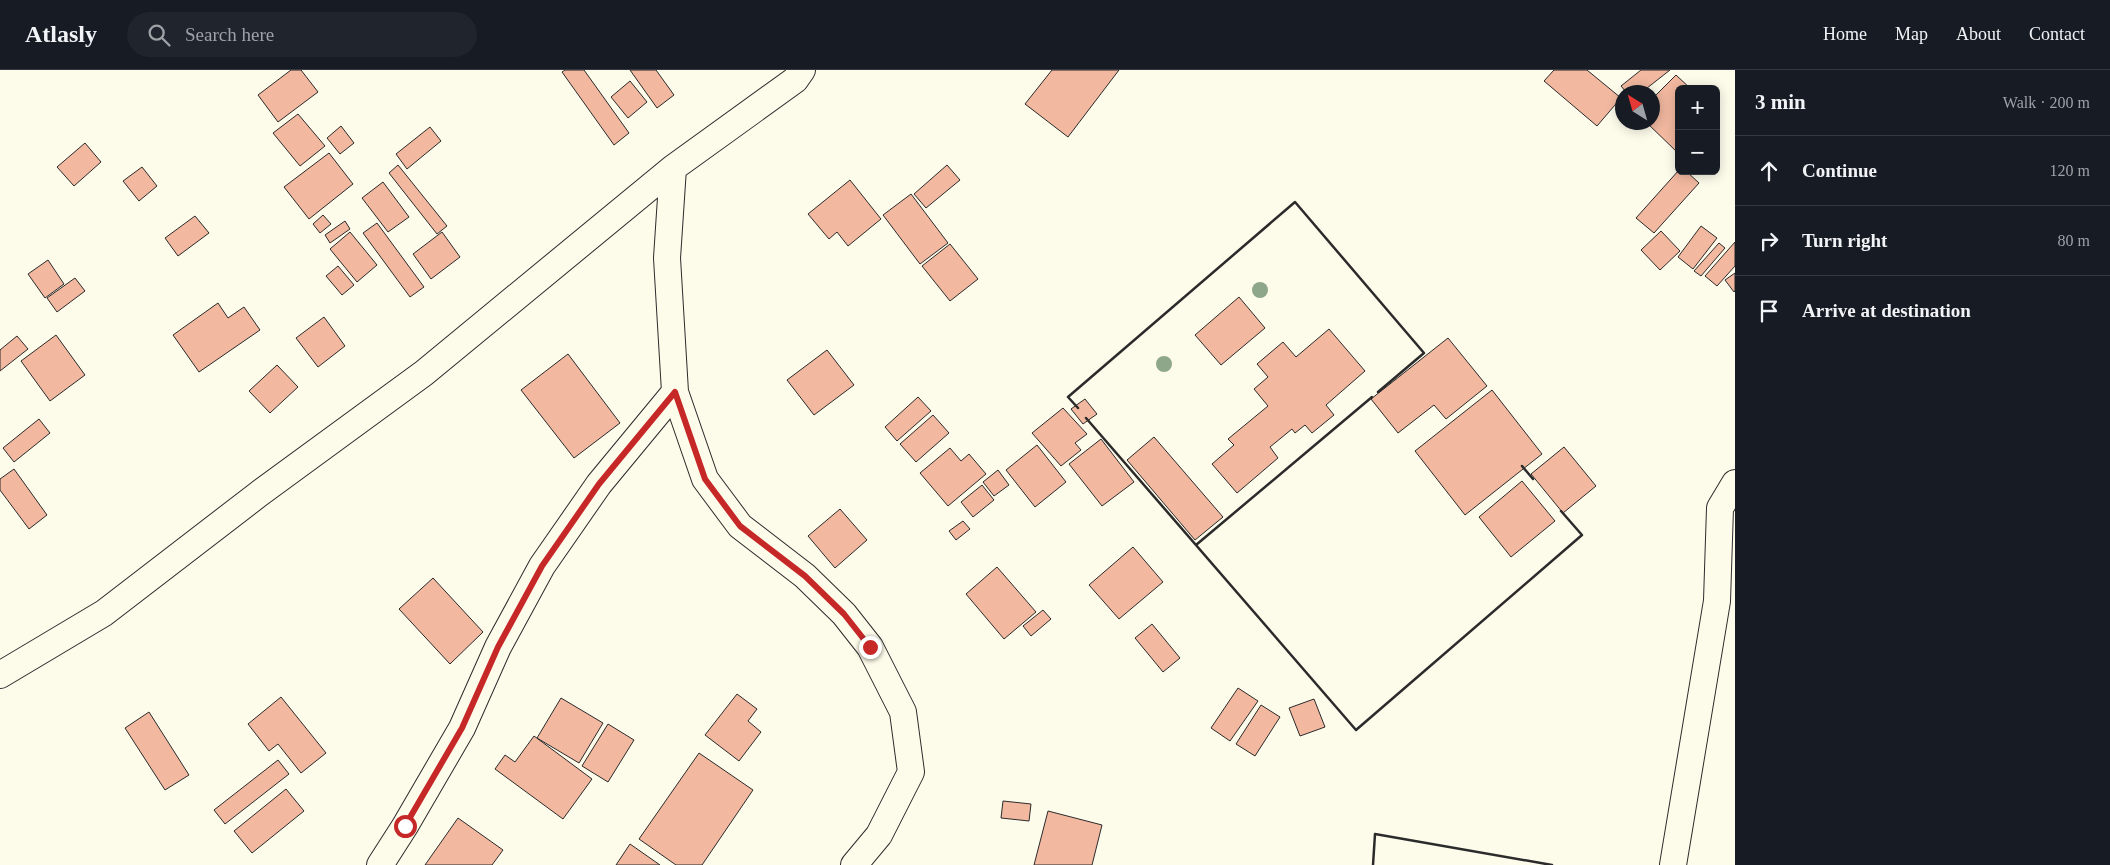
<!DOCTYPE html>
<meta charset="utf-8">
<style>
:root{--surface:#171b24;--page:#20242c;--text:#f1f3f6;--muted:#9ea1a6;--line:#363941}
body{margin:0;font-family:Georgia,serif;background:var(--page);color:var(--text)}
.controls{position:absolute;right:15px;top:15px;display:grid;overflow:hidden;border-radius:8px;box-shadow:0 2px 12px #0003}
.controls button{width:45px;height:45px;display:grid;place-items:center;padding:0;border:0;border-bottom:1px solid var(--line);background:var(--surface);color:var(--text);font:25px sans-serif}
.compass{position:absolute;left:1615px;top:15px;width:45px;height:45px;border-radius:50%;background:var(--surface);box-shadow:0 2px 12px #0003;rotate:323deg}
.stop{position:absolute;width:15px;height:15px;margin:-11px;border:4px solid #c62828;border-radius:50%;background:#fff}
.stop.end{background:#c62828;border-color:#fff;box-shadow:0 1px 5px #0008}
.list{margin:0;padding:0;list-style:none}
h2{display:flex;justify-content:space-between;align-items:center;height:65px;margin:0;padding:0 20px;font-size:21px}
h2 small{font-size:16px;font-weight:400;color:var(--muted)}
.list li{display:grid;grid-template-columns:32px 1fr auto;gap:15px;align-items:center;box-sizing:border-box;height:70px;padding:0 20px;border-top:1px solid var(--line)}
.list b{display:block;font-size:19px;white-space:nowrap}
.list em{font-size:16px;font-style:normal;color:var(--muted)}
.icon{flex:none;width:28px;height:28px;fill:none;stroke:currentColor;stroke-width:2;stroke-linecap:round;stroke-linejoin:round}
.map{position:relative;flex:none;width:1735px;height:795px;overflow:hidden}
header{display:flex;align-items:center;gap:30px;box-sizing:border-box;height:70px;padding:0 25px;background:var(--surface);border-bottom:1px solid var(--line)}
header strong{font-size:24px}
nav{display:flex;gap:28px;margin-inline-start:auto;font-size:18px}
.search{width:350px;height:45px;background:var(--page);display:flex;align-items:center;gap:12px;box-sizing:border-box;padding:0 18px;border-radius:28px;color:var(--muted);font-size:19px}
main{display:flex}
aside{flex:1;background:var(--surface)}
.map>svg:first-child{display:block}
.building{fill:#f2b8a0;stroke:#2b2b2b}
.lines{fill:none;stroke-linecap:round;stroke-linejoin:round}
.street-casing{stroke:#2b2b2b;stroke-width:28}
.street{stroke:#fdfbea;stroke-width:26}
.wall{stroke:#2b2b2b;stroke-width:2.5}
.tree{fill:#8ea78a}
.route{stroke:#c62828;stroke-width:6}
</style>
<header>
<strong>Atlasly</strong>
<div class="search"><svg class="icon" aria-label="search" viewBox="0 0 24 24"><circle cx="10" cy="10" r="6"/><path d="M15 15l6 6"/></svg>Search here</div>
<nav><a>Home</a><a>Map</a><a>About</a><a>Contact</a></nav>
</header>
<main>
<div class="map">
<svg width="1735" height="795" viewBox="0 0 1735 795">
<rect width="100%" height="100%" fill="#fdfbea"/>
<path class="building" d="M291,0H301L318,22L278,52L258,25Z
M565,0H584L629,63L614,75L562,2Z
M630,0H656L674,25L657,38Z
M1052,0H1119L1068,67L1025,34Z
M1554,0H1587L1621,28L1597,56L1544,11Z
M1641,0H1670L1642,22H1626L1621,16Z
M1676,5L1691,19H1679V84L1646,52H1652V29Z
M630,11L647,32L628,48L611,27Z
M298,44L325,76L300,96L273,63Z
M341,56L354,73L340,84L327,68Z
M430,57L441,71L407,99L396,84Z
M85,73L101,92L74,116L57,97Z
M329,83L353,114L309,149L284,117Z
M398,95L447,156L437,164L389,103Z
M947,95L960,110L926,138L914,124Z
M142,97L157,116L139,131L123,111Z
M1679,100L1686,101L1699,113L1654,163L1636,148Z
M850,110L881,149L848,176L837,162L829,169L808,144Z
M383,112L409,147L388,162L362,128Z
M911,124L948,173L920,194L883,145Z
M323,145L331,154L320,163L313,154Z
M195,146L209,163L178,186L165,168Z
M345,151L350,159L330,173L325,165Z
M377,153L424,217L410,227L363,163Z
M1701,156L1717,168L1693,199L1678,187Z
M1661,161L1680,181L1660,200L1641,180Z
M350,162L377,195L357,212L330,179Z
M442,162L460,187L431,209L413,184Z
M1735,172V196L1717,216L1705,206Z
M1719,173L1725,178L1701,206L1694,201Z
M950,174L978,209L950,231L922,196Z
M48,190L64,214L45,228L28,204Z
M338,196L354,215L342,225L326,206Z
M1735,203V221L1734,222L1725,210Z
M75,208L85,221L57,242L47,228Z
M1239,227L1265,258L1221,295L1195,265Z
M218,233L228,248L244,237L260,260L199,302L173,265Z
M324,247L345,276L318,297L296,268Z
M1329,259L1365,301L1326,335L1334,345L1312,363L1305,355L1295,363L1292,359L1270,377L1278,388L1237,423L1212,394L1234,375L1228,369L1268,336L1254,319L1268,307L1257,294L1283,272L1296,287Z
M56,265L85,305L50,331L21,291Z
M17,266L28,279L0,301V280Z
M1448,268L1487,316L1446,349L1434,335L1398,363L1371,329Z
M827,280L854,315L814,345L787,310Z
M568,284L620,353L574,388L521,320Z
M277,295L298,317L270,343L249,321Z
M1492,320L1542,384L1465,445L1415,381Z
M918,327L931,341L897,371L885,357Z
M1085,329L1097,344L1083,354L1071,339Z
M1063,338L1087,364L1075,373L1081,380L1061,396L1032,363Z
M933,345L949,363L916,392L900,374Z
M39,349L50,363L14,392L3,378Z
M1154,367L1223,447L1195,470L1127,390Z
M1101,369L1134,412L1102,436L1069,394Z
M1037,375L1066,412L1035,437L1006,400Z
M1564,377L1596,416L1563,443L1531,404Z
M950,378L961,391L969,384L986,404L948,436L920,403Z
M14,399L47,445L29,459L0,420V409Z
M998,400L1009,415L994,426L983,412Z
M1522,411L1555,451L1511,487L1479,447Z
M982,415L994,430L973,447L961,432Z
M840,439L867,470L835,498L808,466Z
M963,451L970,459L956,470L949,461Z
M1133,477L1163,512L1119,549L1089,515Z
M997,497L1036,542L1004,569L966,524Z
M433,508L483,562L450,594L399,539Z
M1043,540L1051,549L1031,566L1023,556Z
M1152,554L1180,588L1163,602L1135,568Z
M1238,618L1258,631L1230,671L1211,658Z
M737,624L757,639L748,651L761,662L739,691L705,665Z
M281,627L326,683L301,703L278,674L269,681L248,654Z
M561,628L603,653L579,693L537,668Z
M1314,629L1325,657L1300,666L1289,638Z
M1261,635L1280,647L1255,686L1236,674Z
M149,642L189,705L165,720L125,658Z
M608,654L634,670L608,712L582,696Z
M534,666L592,709L563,749L495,699L505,685L515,692Z
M699,683L753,720L702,795H676L639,769Z
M278,690L289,704L225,754L214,740Z
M286,719L304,741L252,783L234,761Z
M1003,731L1031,734L1029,751L1001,748Z
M1048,741L1102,755L1092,795H1034Z
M458,748L503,780L492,795H425Z
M630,774L660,795H616Z"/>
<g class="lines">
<g class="street-casing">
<path id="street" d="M673,98L667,188L675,322L705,409L740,456L805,506L844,544L870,577L903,642L911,702L879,765L854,795
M0,605L104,543L260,423L424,303L673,98L795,10L802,0
M380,795L405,756L462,658L498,577L542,496L599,414L675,322
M1673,795L1717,531L1720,438L1735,413"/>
</g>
<use href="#street" class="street"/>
<path class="wall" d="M1078,338L1068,327L1295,132L1424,283L1378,322
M1086,348L1356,660L1582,465L1561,441
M1522,396L1533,409
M1196,475L1372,327
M1373,795L1375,764L1552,795"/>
</g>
<g class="tree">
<circle cx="1260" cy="220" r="8"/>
<circle cx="1164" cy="294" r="8"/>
</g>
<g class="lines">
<path class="route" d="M405,756L462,658L498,577L542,496L599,414L675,322L705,409L740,456L805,506L844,544L870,577"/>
</g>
</svg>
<div class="controls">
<button>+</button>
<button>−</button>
</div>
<svg class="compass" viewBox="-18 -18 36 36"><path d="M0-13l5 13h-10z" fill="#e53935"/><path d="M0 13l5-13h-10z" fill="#9ea1a6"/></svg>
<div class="stop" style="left:405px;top:756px"></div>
<div class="stop end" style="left:870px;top:577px"></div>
</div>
<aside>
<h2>3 min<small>Walk · 200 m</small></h2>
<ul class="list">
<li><svg class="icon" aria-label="ahead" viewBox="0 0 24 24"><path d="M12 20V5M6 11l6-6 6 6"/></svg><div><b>Continue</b></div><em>120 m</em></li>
<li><svg class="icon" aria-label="right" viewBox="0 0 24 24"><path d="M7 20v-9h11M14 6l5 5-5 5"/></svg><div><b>Turn right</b></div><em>80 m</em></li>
<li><svg class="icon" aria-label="arrive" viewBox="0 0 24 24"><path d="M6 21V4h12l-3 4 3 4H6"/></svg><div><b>Arrive at destination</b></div></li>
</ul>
</aside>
</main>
